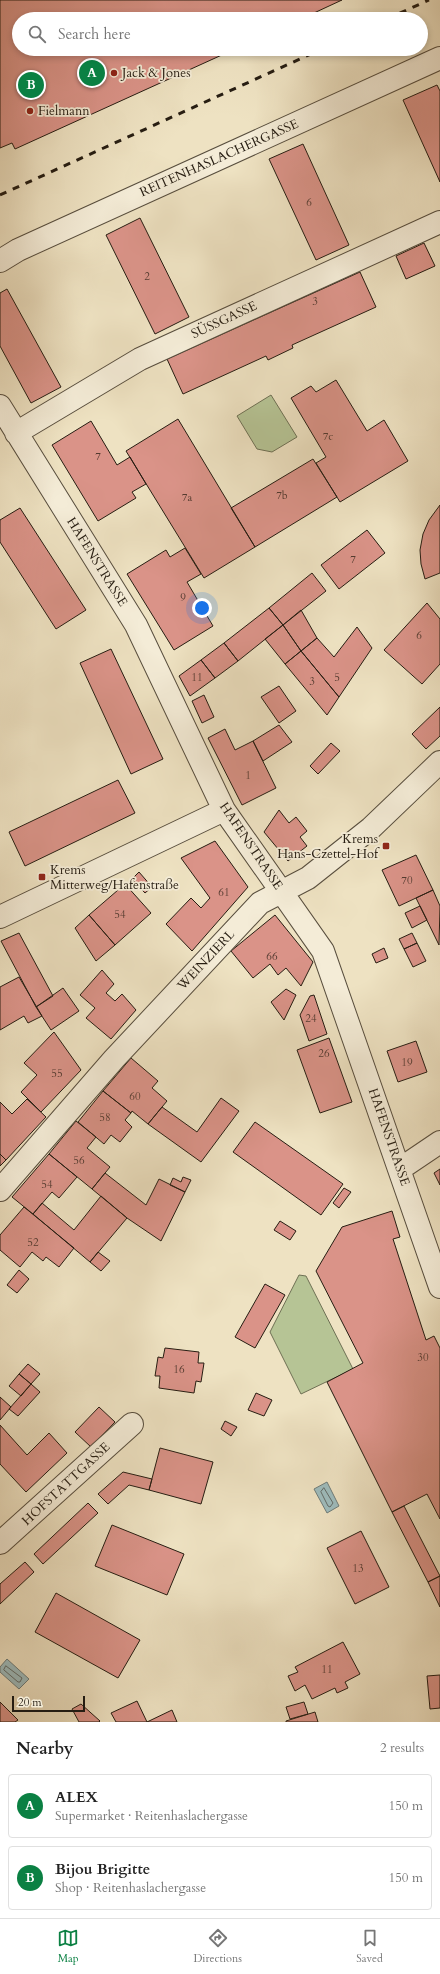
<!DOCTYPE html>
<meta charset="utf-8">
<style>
:root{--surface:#fff;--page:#f6f6f6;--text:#222;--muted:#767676;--line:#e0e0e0;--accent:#0b8043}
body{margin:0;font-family:Cardo,serif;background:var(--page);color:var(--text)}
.scale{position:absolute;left:12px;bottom:10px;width:73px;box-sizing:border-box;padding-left:4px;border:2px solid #261d12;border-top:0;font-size:11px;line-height:14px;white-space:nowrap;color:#261d12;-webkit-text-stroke:3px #f4ecd7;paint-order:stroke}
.you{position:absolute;left:202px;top:608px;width:14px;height:14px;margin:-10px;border:3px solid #fff;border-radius:50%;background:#1a73e8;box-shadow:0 0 0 6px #1a73e833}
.badge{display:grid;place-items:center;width:26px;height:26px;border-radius:50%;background:var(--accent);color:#fff;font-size:13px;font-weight:700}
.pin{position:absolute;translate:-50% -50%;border:2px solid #fff;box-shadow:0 1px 4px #0006}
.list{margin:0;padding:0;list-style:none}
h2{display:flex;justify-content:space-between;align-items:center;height:52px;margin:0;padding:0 16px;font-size:17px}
h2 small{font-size:13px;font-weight:400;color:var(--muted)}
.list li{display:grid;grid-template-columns:26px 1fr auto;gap:12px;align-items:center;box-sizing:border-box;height:64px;margin:0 8px 8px;padding:0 8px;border:1px solid var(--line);border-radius:4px}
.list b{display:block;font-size:15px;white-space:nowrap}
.list p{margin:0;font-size:13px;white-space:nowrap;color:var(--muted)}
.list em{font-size:13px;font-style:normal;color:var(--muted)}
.icon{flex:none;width:22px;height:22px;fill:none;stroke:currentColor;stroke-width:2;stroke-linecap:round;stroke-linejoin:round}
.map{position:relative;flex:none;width:440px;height:1722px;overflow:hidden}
.search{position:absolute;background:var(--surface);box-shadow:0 2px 6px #0003;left:12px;right:12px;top:12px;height:44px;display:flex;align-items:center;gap:10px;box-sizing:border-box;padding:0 14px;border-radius:22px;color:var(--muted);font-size:15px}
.sheet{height:196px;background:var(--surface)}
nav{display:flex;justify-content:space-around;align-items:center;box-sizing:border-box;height:56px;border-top:1px solid var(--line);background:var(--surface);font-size:11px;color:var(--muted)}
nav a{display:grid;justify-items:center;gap:2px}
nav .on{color:var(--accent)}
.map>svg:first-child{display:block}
.green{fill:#b6c495;stroke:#6e7054}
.water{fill:#9ebcbd;stroke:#6e7c79}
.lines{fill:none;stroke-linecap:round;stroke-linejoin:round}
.shore{stroke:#626c68;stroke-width:1}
.building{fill:#da9388;stroke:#261d12}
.minor-casing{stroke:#584e3e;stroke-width:24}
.minor{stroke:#f4ecd7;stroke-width:22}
.rail{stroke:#261d12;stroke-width:3;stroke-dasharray:7 7;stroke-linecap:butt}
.poi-dot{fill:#8f2418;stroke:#f4ecd7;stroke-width:1.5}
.labels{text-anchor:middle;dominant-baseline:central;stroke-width:3.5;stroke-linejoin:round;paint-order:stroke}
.number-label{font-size:11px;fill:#533a30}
.poi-label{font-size:13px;fill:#261d12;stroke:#f4ecd7;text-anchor:start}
.street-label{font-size:13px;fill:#261d12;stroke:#f4ecd7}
</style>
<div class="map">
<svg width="440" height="1722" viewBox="0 0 440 1722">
<rect width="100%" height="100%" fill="#eee2c2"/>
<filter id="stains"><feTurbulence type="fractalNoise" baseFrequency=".005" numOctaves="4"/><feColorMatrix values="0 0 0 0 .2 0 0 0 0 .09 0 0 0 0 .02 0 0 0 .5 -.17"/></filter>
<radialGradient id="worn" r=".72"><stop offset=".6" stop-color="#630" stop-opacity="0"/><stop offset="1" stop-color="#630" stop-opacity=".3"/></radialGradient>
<path class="green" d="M271,395L297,437L272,452L257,449L237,416Z
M299,1275L306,1276L353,1369L301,1394L270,1332Z"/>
<path class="water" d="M327,1482L339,1506L327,1513L314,1489Z
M7,1659L29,1679L19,1689L0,1672V1667Z"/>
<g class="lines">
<path class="shore" d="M324,1488L333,1503L330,1507L328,1506L321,1492Z
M6,1666L22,1678L20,1682H18L4,1670Z"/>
</g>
<path class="building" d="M0,0H342L301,19H19V49H235L15,149L12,143L0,148Z
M437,85L440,91V182L403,100Z
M303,144L349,245L316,260L269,159Z
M140,218L189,317L155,334L106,235Z
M424,243L435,266L406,279L396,256Z
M360,272L376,307L292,345L293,348L268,360L266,356L183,394L167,359Z
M7,289L61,387L31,403L0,346V293Z
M336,380L367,431L384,420L408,461L340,502L316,463L326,457L291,398L311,386L316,392Z
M178,419L255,547L204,578L126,451Z
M91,421L117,465L130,457L146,484L132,492L136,498L98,521L52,445Z
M313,459L337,497L255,547L231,508Z
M440,505V573L425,579L421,564L420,550L423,534L429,520Z
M20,508L86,610L56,629L0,542V520Z
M367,530L385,553L339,589L321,565Z
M185,548L201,574L187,582L213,626L174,650L127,574L166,550L170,557Z
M312,573L326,591L283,625L269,608Z
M427,603L440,619V664L422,684L384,650Z
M269,608L283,625L238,661L224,643Z
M301,610L317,638L301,651L283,625Z
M283,625L301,651L285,664L265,639Z
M357,627L372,648L339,697L301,651L317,638L334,657Z
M224,643L238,661L215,678L201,660Z
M111,649L163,759L131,774L80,663Z
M301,651L339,697L327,715L285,664Z
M201,660L215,678L190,696L179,676Z
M279,686L296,711L279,723L261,697Z
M204,695L214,717L202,723L192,701Z
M440,707V736L426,749L412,734Z
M279,725L292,742L263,761L253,741Z
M225,729L235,750L253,741L276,788L242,805L208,738Z
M331,743L340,751L318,774L310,766Z
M118,780L135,813L25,866L9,832Z
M279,810L289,823L296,817L307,831L300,837L307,846L288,861L264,832Z
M215,841L248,887L192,951L166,924L191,898L201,908L210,898L181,858Z
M416,855L433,890L399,906L382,870Z
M139,872L152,887L145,893L132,879Z
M125,884L151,913L115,945L89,915Z
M433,890L440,906L439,945L416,898Z
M420,906L427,920L412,928L405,913Z
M89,915L115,945L96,961L75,928Z
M275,915L313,962L301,986L286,968L278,975L270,964L253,978L231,951Z
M19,933L53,996L36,1007L1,941Z
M412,933L417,943L404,949L399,939Z
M417,943L426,961L413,967L404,949Z
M384,948L388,958L376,963L372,954Z
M102,970L114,984L106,993L115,1001L122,994L136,1010L111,1039L86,1018L95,1008L80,995Z
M19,977L42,1016L28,1023L24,1016L0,1030V987Z
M63,988L79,1011L51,1030L36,1007Z
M286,989L296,995L284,1020L271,1002Z
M314,995L327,1034L309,1041L300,1015L310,996Z
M54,1032L81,1070L41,1112L21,1092L37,1075L24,1063Z
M329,1038L352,1102L320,1113L297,1050Z
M416,1041L427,1072L398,1082L387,1051Z
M131,1058L158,1081L152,1088L167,1101L148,1124L132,1111L131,1113L103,1091Z
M103,1091L131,1113L125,1120L132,1127L120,1142L111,1135L104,1144L78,1122Z
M221,1098L239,1111L201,1162L148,1124L162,1107L197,1132Z
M27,1099L46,1117L6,1160L0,1154V1102L12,1114Z
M76,1121L96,1137L87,1148L110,1167L92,1189L49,1154Z
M255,1122L343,1184L321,1215L233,1152Z
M0,1154L6,1160L0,1166Z
M49,1154L77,1177L59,1198L52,1192L33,1214L12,1197Z
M440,1169V1185L434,1173Z
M105,1173L146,1205L159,1179L185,1192L161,1241L127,1218L92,1189Z
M183,1177L191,1180L185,1192L170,1185L173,1178L181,1182Z
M344,1188L351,1192L339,1208L333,1203Z
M101,1196L127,1218L90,1262L33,1214L42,1203L74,1230Z
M24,1207L74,1248L59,1267L46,1257L43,1261L32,1252L20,1267L0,1250V1235Z
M392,1211L400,1237L393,1239L426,1340L434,1336L440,1348V1519L427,1494L392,1512L327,1382L363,1363L316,1271L342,1227Z
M280,1221L296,1231L290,1240L274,1230Z
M98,1252L110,1261L101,1271L90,1262Z
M19,1270L29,1279L17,1293L7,1285Z
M265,1284L285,1295L255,1348L235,1337Z
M165,1348L199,1352L198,1363H204L201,1382L196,1381L194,1393L159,1388L160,1376H155L158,1357L163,1358Z
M28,1364L40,1374L31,1384L19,1374Z
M19,1374L31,1384L21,1396L9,1386Z
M31,1384L40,1392L18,1416L9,1409Z
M256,1393L272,1400L264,1416L248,1410Z
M0,1397L11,1407L0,1420Z
M99,1407L115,1422L91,1447L75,1432Z
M225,1421L237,1427L231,1436L221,1429Z
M0,1425L27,1455L49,1433L67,1453L26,1492L0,1464Z
M160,1448L213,1462L201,1504L149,1490Z
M123,1472L152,1479L149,1490L129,1485L108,1504L98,1494Z
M88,1503L98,1513L43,1564L34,1554Z
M404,1506L440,1576L428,1582L392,1512Z
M112,1525L184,1554L167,1595L95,1566Z
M361,1531L389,1587L355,1604L327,1548Z
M25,1562L34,1572L0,1604V1584Z
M440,1576V1607L428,1582Z
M56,1593L140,1640L118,1678L35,1632Z
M343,1642L360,1674L345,1682L348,1688L337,1693L335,1688L312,1699L305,1685L295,1691L288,1676L298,1672L295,1667Z
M440,1675V1708L430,1709L427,1676Z
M137,1701L147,1722L172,1710L177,1722H116L111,1713Z
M0,1702L18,1720L15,1722H0Z
M304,1702L308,1714L290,1719L286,1707Z
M81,1704L100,1721L99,1722H79L72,1709Z
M315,1712L318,1722H286V1721Z"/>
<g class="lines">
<g class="minor-casing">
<path id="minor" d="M0,261L18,250L440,58
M0,406L136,625L224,810L323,951L440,1287
M16,433L140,359L440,222
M0,917L224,810
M400,1169L440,1142
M0,1190L114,1059L260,903L308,878L371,828L440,762
M0,1543L132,1424"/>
</g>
<use href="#minor" class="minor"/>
<path class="rail" d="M387,19L429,0
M0,195L322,49"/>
</g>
<g class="poi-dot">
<circle cx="114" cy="73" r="4"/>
<circle cx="30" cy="111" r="4"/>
<rect x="382" y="842" width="8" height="8" rx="2"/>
<rect x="38" y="873" width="8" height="8" rx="2"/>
</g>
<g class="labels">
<g class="number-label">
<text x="309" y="202">6</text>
<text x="147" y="276">2</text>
<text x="315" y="301">3</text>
<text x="328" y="436">7c</text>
<text x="98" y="456">7</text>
<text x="282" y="495">7b</text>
<text x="187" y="497">7a</text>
<text x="353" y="559">7</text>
<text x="183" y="597">9</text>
<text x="419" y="635">6</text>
<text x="197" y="677">11</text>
<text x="337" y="677">5</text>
<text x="312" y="681">3</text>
<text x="248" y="775">1</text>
<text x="407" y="880">70</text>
<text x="224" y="892">61</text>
<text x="120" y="914">54</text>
<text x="272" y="956">66</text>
<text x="311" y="1018">24</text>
<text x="324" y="1053">26</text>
<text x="407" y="1062">19</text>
<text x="57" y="1073">55</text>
<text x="135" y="1096">60</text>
<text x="105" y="1117">58</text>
<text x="79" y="1160">56</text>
<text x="47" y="1184">54</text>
<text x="33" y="1242">52</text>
<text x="423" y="1357">30</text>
<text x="179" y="1369">16</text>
<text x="358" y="1568">13</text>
<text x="327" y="1669">11</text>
</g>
<g class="poi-label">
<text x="122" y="73">Jack &amp; Jones</text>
<text x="38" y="111">Fielmann</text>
<text x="378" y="839" text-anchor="end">Krems<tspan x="378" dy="15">Hans-Czettel-Hof</tspan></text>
<text x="50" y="870">Krems<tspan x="50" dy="15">Mitterweg/Hafenstraße</tspan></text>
</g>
<g class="street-label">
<text transform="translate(219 158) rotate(-24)">REITENHASLACHERGASSE</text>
<text transform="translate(224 320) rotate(-25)">SÜSSGASSE</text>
<text transform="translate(97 562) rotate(58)">HAFENSTRASSE</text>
<text transform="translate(251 846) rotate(56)">HAFENSTRASSE</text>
<text transform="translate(206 960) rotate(-47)">WEINZIERL</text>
<text transform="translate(389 1137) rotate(71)">HAFENSTRASSE</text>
<text transform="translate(66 1484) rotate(-43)">HOFSTATTGASSE</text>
</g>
</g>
<rect width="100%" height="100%" filter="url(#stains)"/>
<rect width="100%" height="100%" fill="url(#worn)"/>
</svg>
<div class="scale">20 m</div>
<div class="you"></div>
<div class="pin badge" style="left:92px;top:73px">A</div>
<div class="pin badge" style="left:31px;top:85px">B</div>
<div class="search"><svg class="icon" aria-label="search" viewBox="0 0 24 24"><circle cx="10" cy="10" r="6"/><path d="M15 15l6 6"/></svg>Search here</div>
</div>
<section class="sheet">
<h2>Nearby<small>2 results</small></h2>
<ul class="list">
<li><span class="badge">A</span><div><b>ALEX</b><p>Supermarket · Reitenhaslachergasse</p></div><em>150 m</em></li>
<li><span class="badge">B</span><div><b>Bijou Brigitte</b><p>Shop · Reitenhaslachergasse</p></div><em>150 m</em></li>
</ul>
</section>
<nav>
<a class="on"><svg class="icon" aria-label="map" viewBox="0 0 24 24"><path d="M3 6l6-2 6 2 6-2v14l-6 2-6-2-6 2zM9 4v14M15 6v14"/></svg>Map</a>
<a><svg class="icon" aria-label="directions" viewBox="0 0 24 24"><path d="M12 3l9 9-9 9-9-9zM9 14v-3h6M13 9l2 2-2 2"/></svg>Directions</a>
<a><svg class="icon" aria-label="saved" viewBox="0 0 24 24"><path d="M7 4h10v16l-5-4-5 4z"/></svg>Saved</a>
</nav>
